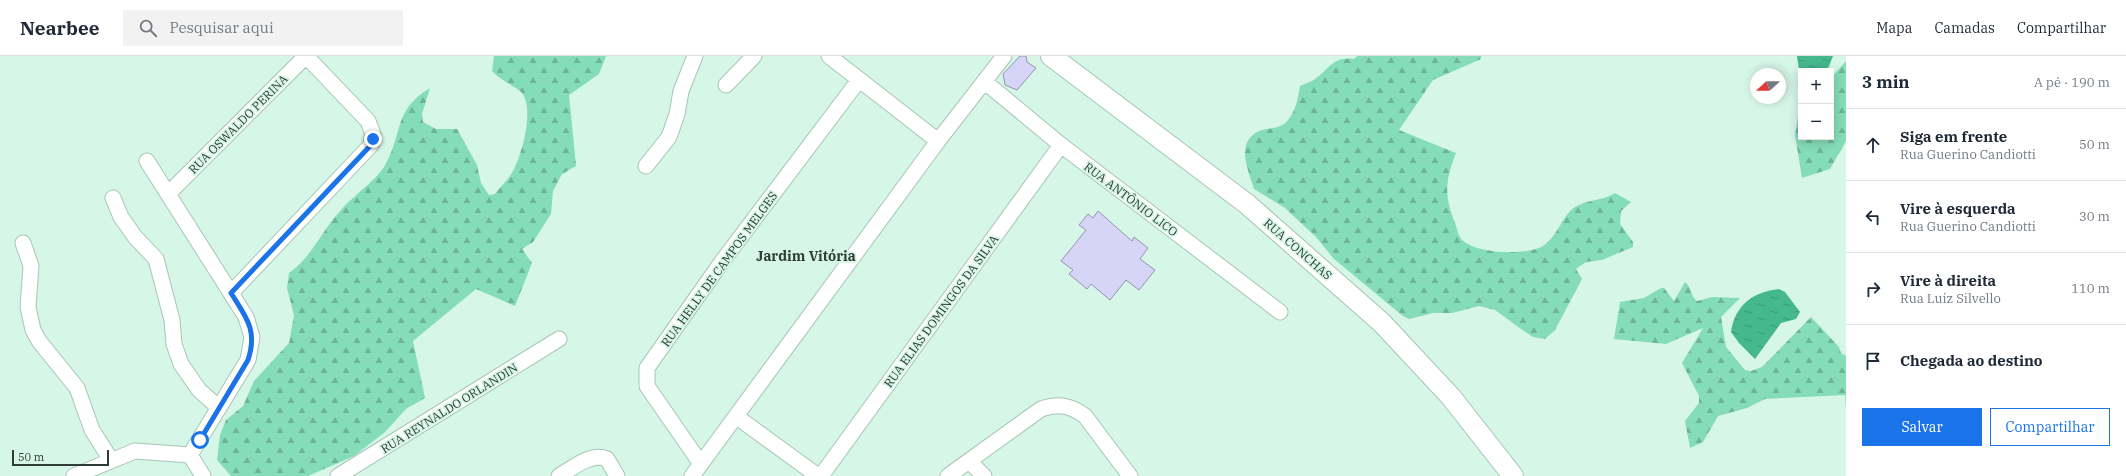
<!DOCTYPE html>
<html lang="pt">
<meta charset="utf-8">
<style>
:root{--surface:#fff;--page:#f2f2f3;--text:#1f2937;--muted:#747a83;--line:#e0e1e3;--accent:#1a73e8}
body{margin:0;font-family:"IBM Plex Serif",serif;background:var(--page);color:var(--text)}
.controls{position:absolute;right:12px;top:12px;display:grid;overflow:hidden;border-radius:0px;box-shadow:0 2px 10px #0003}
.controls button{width:36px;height:36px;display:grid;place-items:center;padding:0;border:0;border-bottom:1px solid var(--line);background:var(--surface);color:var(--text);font:20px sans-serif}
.compass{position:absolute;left:1750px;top:12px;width:36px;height:36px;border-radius:50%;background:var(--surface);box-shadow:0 2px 10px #0003;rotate:249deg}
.scale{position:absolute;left:12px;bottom:10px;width:97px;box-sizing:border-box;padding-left:4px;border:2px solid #303c37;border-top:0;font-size:11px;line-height:14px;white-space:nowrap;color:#303c37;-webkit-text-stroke:3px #d6f6e8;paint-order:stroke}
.stop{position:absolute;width:12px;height:12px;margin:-9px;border:3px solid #1a73e8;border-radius:50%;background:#fff}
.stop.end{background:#1a73e8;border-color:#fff;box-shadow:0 1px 4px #0008}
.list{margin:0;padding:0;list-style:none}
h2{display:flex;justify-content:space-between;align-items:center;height:52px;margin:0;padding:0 16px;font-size:17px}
h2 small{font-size:13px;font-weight:400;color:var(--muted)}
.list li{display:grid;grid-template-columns:26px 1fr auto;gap:12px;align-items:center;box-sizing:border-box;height:72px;padding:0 16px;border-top:1px solid var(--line)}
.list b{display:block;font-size:15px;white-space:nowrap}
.list p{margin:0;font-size:13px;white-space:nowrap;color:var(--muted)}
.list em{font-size:13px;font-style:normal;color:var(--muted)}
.actions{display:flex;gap:8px;padding:12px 16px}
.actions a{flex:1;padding:9px 0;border:1px solid var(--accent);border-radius:0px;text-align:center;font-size:14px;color:var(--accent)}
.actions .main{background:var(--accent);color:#fff}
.icon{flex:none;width:22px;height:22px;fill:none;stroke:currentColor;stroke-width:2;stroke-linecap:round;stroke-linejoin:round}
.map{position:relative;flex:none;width:1846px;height:420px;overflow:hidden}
header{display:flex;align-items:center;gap:24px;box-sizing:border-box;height:56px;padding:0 20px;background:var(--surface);border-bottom:1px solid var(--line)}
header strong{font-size:19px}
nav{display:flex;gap:22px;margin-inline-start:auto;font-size:14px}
.search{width:280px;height:36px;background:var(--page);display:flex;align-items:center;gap:10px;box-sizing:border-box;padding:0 14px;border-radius:0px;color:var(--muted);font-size:15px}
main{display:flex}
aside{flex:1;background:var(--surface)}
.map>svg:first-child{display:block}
.forest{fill:url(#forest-firs)}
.water{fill:url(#water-ripples)}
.building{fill:#d6d4f7;stroke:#9593ad}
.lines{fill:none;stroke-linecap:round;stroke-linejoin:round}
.minor-casing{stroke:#a6c5b7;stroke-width:17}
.major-casing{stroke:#a6c5b7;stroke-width:22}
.minor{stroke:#fff;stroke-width:15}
.major{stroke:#fff;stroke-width:20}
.route{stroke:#1a73e8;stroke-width:5}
.labels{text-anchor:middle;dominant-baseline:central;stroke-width:3.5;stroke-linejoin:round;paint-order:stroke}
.street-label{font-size:12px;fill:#303c37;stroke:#d6f6e8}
.quarter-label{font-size:14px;font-weight:bold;fill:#303c37;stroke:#d6f6e8}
</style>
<header>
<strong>Nearbee</strong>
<div class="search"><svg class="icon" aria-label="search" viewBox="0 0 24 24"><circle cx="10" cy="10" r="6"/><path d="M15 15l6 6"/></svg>Pesquisar aqui</div>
<nav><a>Mapa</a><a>Camadas</a><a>Compartilhar</a></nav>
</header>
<main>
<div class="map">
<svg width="1846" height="420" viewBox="0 0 1846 420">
<defs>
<pattern id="forest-firs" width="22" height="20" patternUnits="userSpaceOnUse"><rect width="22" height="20" fill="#85dcb9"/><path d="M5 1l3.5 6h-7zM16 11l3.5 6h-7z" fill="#6db497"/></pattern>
<pattern id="water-ripples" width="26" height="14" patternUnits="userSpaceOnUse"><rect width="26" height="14" fill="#46b890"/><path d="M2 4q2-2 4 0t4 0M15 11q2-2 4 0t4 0" fill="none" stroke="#3b9776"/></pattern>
</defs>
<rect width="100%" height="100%" fill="#d6f6e8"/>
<path class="forest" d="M494,0H606L599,18L569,39L576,110L562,118L553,135L551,158L533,186L522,193L532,207L515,250L476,233L413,285L425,342L406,353L385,376L354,400L308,420H231L217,404L220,379L226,364L243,350L254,325L289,287L294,259L287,232L289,217C312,201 322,174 341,154C352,141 376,124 384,111C404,77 392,55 430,32L422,58L423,66L436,73H457L477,109L481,127L489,139L495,138C501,130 511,121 515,111C523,94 534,53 522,37C517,31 501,25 492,15Z
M1357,0H1481V3L1433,24L1399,74L1456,97C1445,125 1444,139 1455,167C1457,172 1458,180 1462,184C1478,198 1520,199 1539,192C1554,186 1560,166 1570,155C1582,143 1601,146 1615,137L1631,146L1621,155L1620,168L1633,186V191L1602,204L1586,206L1576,213L1582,223L1555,274L1545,283L1533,281L1521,273L1495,254L1479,250L1452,257H1433L1409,263L1403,260L1334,203L1316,181L1285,152L1254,133C1248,114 1235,86 1259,75C1269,71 1280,74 1288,64C1296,54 1298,42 1300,30C1304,28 1308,27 1312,25C1329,15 1331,0 1354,3Z
M1846,5V85L1830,113L1802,122L1795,79L1801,42V81H1831V22Z
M1685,226C1692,231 1690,240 1697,245L1712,241L1740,242L1721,261L1726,291L1745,314L1751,315L1762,311L1811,261L1839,291L1841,297L1846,300V352L1845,339L1765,343L1747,352L1718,360L1703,386L1690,392L1685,365L1699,347V340L1682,307L1703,272L1666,288L1614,283L1620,246L1644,242L1661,232H1664L1674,245Z"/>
<path class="water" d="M1797,0H1833L1827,15H1801V28Z
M1779,233L1785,236L1800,256L1796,263L1781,267L1755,303L1739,287L1731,276C1735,249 1753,236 1779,233Z"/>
<path class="building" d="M1020,0H1026L1027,6L1036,12L1017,34L1005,29L1003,18Z
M1098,155L1132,185L1134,181L1148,192L1140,203L1155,214L1139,234L1126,224L1110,244L1091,228L1087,233L1069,218L1073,214L1061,205L1086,174L1079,169L1088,158L1093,162Z"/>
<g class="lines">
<g class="minor-casing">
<path id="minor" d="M829,0L938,85
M985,26L1061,89L1280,256
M726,29L754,0
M147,105L246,261L252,281L248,304L190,399
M646,110L669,81L677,58L681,35L695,0
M169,137L306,0L368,65L373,78L371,89L231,237
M113,142L121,161L135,181L156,203L172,264L174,288L181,308L199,334L219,352
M23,187L31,210L28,251L33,274L39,285L77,332L92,374L111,404
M737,361L818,420
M969,405L984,420
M701,408L647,330V312L721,207L859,24
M74,420L135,395L190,399L203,420
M338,420L559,283
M559,420C573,412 591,396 607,403L617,420
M692,420L938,85L1004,0
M821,420L1061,89
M948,420L1041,353C1058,347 1070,349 1085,360L1130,420"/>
</g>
<g class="major-casing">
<path id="major" d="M1051,0L1247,148L1382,267L1451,341L1513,420"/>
</g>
<use href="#minor" class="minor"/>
<use href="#major" class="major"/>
</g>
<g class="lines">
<path class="route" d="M200,384L248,304C258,274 246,261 231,237L371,89L373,83"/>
</g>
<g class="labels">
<g class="street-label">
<text transform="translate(238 68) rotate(-45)">RUA OSWALDO PERINA</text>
<text transform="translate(1131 143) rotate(37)">RUA ANTÔNIO LICO</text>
<text transform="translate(1298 193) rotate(41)">RUA CONCHAS</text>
<text transform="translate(719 213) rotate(-54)">RUA HELLY DE CAMPOS MELGES</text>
<text transform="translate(941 255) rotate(-54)">RUA ELIAS DOMINGOS DA SILVA</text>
<text transform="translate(449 352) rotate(-32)">RUA REYNALDO ORLANDIN</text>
</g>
<g class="quarter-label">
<text x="806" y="200">Jardim Vitória</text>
</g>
</g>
</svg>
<div class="controls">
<button>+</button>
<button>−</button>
</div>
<svg class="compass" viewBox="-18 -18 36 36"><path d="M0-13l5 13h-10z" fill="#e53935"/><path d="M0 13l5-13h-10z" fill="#747a83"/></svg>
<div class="scale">50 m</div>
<div class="stop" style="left:200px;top:384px"></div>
<div class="stop end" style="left:373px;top:83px"></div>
</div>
<aside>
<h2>3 min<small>A pé · 190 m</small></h2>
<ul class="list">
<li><svg class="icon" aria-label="ahead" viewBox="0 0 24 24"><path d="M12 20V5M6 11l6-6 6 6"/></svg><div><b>Siga em frente</b><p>Rua Guerino Candiotti</p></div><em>50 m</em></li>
<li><svg class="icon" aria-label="left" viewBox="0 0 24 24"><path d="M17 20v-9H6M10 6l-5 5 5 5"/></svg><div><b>Vire à esquerda</b><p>Rua Guerino Candiotti</p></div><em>30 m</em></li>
<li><svg class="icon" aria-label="right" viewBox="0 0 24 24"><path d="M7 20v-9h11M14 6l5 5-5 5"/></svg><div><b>Vire à direita</b><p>Rua Luiz Silvello</p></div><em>110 m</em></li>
<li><svg class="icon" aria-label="arrive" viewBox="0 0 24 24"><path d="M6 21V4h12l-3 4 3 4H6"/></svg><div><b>Chegada ao destino</b></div></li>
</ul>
<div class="actions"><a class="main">Salvar</a><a>Compartilhar</a></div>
</aside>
</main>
